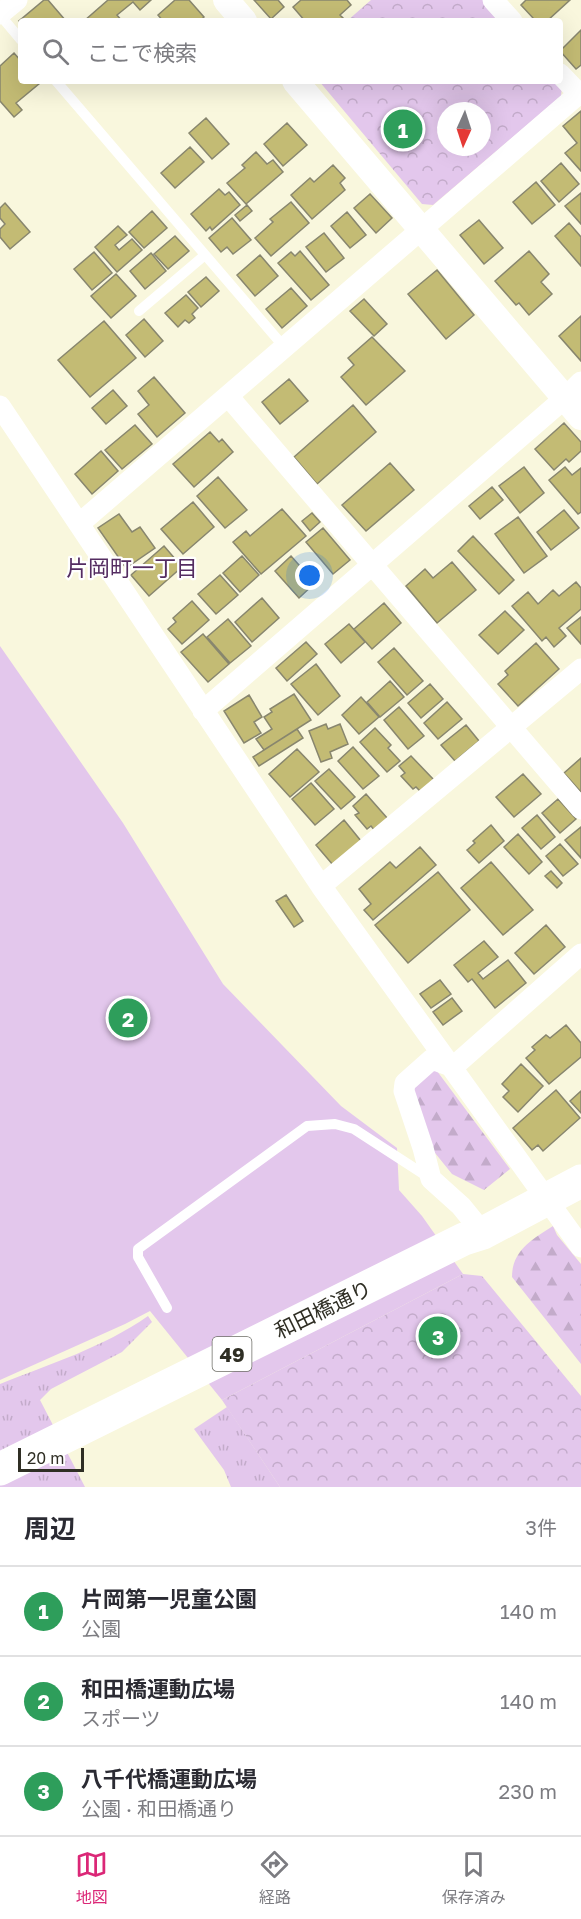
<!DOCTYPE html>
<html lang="ja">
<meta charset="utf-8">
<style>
:root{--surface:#fff;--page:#f2f2f3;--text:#2b2b33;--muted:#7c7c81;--line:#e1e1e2;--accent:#db2777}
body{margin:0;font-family:"Golos Text","Noto Sans JP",sans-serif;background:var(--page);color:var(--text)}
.compass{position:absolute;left:437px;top:102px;width:54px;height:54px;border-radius:50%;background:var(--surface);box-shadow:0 6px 24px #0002;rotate:183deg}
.scale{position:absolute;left:18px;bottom:15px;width:66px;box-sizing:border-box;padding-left:6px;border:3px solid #2f2e24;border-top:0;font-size:16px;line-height:21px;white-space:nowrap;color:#2f2e24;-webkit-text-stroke:4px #fff;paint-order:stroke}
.you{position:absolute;left:310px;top:576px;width:21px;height:21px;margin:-15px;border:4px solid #fff;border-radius:50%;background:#1a73e8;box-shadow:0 0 0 9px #1a73e833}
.badge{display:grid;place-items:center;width:39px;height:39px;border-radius:50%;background:var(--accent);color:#fff;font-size:20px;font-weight:700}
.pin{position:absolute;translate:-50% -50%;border:3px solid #fff;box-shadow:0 2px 6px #0006}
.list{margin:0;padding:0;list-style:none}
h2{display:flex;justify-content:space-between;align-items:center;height:78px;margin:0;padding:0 24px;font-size:26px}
h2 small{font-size:20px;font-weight:400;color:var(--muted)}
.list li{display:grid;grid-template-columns:39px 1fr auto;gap:18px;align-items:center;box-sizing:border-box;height:90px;padding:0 24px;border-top:2px solid var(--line)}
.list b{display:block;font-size:22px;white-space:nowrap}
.list p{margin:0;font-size:20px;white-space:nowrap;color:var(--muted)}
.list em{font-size:20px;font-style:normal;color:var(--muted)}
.icon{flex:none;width:33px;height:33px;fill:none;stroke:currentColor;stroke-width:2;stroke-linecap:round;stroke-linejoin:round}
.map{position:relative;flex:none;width:581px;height:1487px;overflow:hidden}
.search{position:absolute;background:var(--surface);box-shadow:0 6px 24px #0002;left:18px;right:18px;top:18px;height:66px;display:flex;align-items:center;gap:15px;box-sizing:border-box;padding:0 21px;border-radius:6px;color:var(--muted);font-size:22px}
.sheet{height:348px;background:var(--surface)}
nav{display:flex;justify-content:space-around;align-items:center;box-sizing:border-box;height:84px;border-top:2px solid var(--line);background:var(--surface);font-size:16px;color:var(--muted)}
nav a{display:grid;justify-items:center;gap:3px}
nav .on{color:var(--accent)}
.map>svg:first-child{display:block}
.grass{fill:url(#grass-tufts)}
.forest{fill:url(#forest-firs)}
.park{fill:url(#park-crowns);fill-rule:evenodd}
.pitch{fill:#e3c7ec}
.building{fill:#c3bb74;stroke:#88866e;stroke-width:1.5}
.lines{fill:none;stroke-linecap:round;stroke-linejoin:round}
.service{stroke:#fff;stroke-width:10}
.minor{stroke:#fff;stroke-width:21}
.tertiary{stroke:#fff;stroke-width:26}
.primary{stroke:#fff;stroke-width:33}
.labels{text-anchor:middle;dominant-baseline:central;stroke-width:4.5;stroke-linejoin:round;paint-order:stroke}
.shield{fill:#fff;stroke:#6d6d66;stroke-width:1.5}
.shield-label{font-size:20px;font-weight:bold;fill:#2f2e24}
.street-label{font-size:21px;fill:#2f2e24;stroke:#fff}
.neighbourhood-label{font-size:22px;fill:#542c61;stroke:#fff}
</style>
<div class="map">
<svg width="581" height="1487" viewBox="0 0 581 1487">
<defs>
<pattern id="grass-tufts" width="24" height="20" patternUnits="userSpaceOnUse" patternTransform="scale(1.5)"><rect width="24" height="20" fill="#e3c7ec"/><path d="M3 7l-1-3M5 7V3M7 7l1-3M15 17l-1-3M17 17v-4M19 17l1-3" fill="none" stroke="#c3abca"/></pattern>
<pattern id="forest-firs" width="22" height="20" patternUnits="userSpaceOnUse" patternTransform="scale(1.5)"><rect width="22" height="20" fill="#e3c7ec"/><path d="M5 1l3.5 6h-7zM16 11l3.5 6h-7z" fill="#c3abca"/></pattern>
<pattern id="park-crowns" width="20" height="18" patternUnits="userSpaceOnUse" patternTransform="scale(1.5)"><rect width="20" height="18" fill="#e3c7ec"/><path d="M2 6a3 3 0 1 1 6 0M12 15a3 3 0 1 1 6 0" fill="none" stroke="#c3abca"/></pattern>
</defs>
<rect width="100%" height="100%" fill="#f9f7dd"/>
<path class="grass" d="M148,1316L152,1322L122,1352L51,1389L40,1400L85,1487H0V1384C50,1364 104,1347 148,1316Z
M227,1407L280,1487H231L224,1470L194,1429Z"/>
<path class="forest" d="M434,1067L510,1169L484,1190L452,1174L431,1148L407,1087Z
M553,1226L557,1235L581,1264V1364L512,1277C512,1250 533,1239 553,1226Z"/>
<path class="park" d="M371,0H484L503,21H347Z
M319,81H558L562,86L561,96L433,205L422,204ZM446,111H482V147H446Z
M463,1274L482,1276L581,1396V1487H280L222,1400Z"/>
<path class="pitch" d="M0,646L123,823L223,984L341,1106L397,1148L399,1190L422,1216L463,1274L222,1400L150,1311L125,1324L0,1380Z"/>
<path class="building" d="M44,0H48L66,21H21V24L19,21Z
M108,0H151L140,10L133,2L117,15L122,21H84Z
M175,0H189L204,17L200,21H163L158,15Z
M254,0H278L284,7L271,19Z
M301,0H347L351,5L340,15L344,19L342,21H305L293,7Z
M526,0H570L547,21H531L534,19L521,5Z
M581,30V65L576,69L560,51Z
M14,53L21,61V81L40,83L16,103L22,110L14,117L0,101V66Z
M581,111V171L565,153L577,143L563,126Z
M206,118L229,144L212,159L189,133Z
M287,123L307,145L283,166L264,144Z
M190,147L204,162L175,188L161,173Z
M256,152L267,164L273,160L283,172L246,204L227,183L245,168L242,165Z
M561,163L579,184L559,202L541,181Z
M333,165L345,178L340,183L345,190L312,219L291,195L310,178L314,182Z
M536,182L555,205L532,224L513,202Z
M219,189L225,195L229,192L240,205L212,230L210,227L206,231L191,214Z
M581,193V224L565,206Z
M370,194L392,218L376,233L354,208Z
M291,202L309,223L271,256L255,238L273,222L270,219Z
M5,203L30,232L10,249L0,237V229L5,224L0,218V208Z
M247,205L252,211L240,221L235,215Z
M152,211L167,228L144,248L129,232Z
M347,212L366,235L350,248L331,226Z
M232,218L251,240L233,254L227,247L221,252L209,238Z
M479,220L503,248L484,264L460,235Z
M569,223L581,237V266L555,236Z
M118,226L127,235L115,245L119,250L132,239L142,250L117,272L95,247Z
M324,233L344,258L326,272L306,247Z
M175,236L189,251L168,269L154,254Z
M300,251L329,285L311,300L278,263L291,252L295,256Z
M529,251L549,274L541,282L552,294L529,315L519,303L516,305L495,281Z
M94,252L112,273L92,290L74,269Z
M151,253L166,271L145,289L130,271Z
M260,255L278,276L255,296L237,275Z
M437,270L474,315L446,339L408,294Z
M116,274L136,296L111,318L91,296Z
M206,277L219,291L201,307L188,292Z
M291,288L307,306L282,328L266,309Z
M186,295L198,308L192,314L195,318L189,323L185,320L178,327L165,313Z
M364,299L387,324L374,336L350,311Z
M581,316V361L559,336Z
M144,319L163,341L145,357L126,335Z
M104,321L136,358L90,397L58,360Z
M372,337L405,371L366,405L341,377L354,365L348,358Z
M154,377L185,413L157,437L138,414L149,405L138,391Z
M289,379L308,401L280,424L262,402Z
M113,390L127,406L106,424L92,408Z
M353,405L376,432L317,484L294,457Z
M564,423L581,442V451L569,462L566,459L554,470L535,449Z
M135,425L152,444L122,469L105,450Z
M210,432L219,442L222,439L233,452L194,487L173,464Z
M101,451L118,471L92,494L75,474Z
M390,463L414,490L366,531L342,505Z
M524,467L544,493L520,513L499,486Z
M565,467L572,475L581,468V512L578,514L549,480Z
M218,477L247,510L225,528L197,496Z
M492,487L503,500L480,519L469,506Z
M193,502L214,527L183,554L161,529Z
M282,509L306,536L261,574L233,542L246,531L250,536Z
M564,510L579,528L551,550L537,532Z
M312,513L320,522L310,531L302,521Z
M119,514L132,532L140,527L155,548L126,568L98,528Z
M518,517L547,556L524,573L495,534Z
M323,528L350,560L333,574L306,542Z
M473,536L514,580L499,594L458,551Z
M164,546L182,567L149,596L131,575Z
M242,556L259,575L240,592L223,573Z
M291,556L315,583L299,598L275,571Z
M452,562L476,590L437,623L406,586L425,569L433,578Z
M220,575L238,595L216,614L198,594Z
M576,582L581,588V609L559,628L566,636L554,647L546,637L542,641L512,606L528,592L538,604L553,590L559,596Z
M262,598L279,618L252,642L235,622Z
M192,601L209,620L182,644L168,629L176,622L173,618Z
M384,603L401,623L372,649L354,629Z
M505,611L524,630L498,654L479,635Z
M581,617V644L567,628Z
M228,619L251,646L230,663L207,637Z
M349,624L365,642L341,663L325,644Z
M203,634L229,664L208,682L181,652Z
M306,642L317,654L287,681L276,668Z
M536,643L559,669L518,706L498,684L508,675L505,671Z
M394,648L423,681L407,695L378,662Z
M316,664L340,696L318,715L291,684Z
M390,681L404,697L380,717L367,702Z
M430,684L443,699L421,718L408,703Z
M294,694L311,720L264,750L256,739L272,729L264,717L272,712L270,709Z
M249,695L262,717L254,722L261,733L244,743L224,711Z
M361,697L379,717L359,734L342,715Z
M447,702L462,719L438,739L424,723Z
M399,707L424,736L408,749L384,720Z
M326,724L328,729L340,724L348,744L330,752L332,758L321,762L309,731Z
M466,725L479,741L455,761L441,745Z
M375,728L391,745L388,748L400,761L387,772L360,742Z
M297,729L303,738L259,766L253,757Z
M353,747L379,776L363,789L338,761Z
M297,749L319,772L290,797L269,774Z
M411,756L434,780L421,792L416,787L413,789L401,776L405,773L399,766Z
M581,758V792L564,773Z
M329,769L355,797L341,809L315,781Z
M523,774L541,794L514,817L496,797Z
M311,783L334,809L315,825L292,799Z
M366,794L388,819L375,831L371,826L367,829L355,815L359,813L353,806Z
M558,799L576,819L560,833L542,813Z
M537,815L555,837L541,849L522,828Z
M344,820L361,841L333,865L316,845Z
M491,825L504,841L479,863L467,850L475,843L473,841Z
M581,827V858L565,840Z
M518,834L542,862L529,874L504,847Z
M560,844L578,864L563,876L546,856Z
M420,847L436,865L373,920L364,910L371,904L359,889L390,862L396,868Z
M491,862L533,910L503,935L461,888Z
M551,871L562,883L557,888L545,876Z
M438,872L470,910L408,963L375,925Z
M286,895L303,921L294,927L276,901Z
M546,925L565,947L534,974L515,953Z
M484,941L498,957L478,973L483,979L508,960L526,983L495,1008L472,979L468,982L454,965Z
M440,980L451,994L431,1008L420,994Z
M452,998L462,1011L443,1025L433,1012Z
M566,1025L581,1043V1057L549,1084L526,1058L535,1050L532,1047L546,1035L550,1038Z
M521,1064L543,1086L518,1112L503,1097L509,1091L502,1084Z
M556,1090L580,1118L543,1151L538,1145L532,1150L513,1128Z
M581,1091V1113L570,1101Z"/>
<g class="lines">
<path class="service" d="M0,15L21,40
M56,81L285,348
M139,311L205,255
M167,1308L138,1257V1249L307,1126L335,1124L354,1129L428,1177"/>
<path class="minor" d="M493,0L512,21
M0,14L17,0
M560,74L579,94
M228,396L581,809
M0,406L321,886L581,1247
M79,524L581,92
M203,711L565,398L581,382
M321,886L581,669
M483,1233L461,1206L431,1179L423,1148L404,1091L405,1083L432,1059L453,1067L581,954"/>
<path class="tertiary" d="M226,0L244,21
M295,81L581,417"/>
<path class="primary" d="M0,1469L464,1239L483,1233L581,1181"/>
</g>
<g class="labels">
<rect class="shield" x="212.5" y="1337" width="39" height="34" rx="4.5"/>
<g class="shield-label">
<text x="232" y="1354">49</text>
</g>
<g class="street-label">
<text transform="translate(323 1309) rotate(-26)">和田橋通り</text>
</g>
<g class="neighbourhood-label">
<text x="132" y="567">片岡町一丁目</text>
</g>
</g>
</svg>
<svg class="compass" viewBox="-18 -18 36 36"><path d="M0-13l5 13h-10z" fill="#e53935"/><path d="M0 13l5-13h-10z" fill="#7c7c81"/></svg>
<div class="scale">20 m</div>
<div class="you"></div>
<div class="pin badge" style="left:403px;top:129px;background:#2e9e5b">1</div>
<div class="pin badge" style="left:128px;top:1018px;background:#2e9e5b">2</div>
<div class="pin badge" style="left:438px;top:1336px;background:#2e9e5b">3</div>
<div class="search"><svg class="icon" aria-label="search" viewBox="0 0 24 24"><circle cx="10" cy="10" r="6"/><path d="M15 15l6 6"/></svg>ここで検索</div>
</div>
<section class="sheet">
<h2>周辺<small>3件</small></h2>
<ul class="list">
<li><span class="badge" style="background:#2e9e5b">1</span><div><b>片岡第一児童公園</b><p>公園</p></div><em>140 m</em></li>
<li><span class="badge" style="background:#2e9e5b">2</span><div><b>和田橋運動広場</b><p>スポーツ</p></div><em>140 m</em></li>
<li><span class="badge" style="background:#2e9e5b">3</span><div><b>八千代橋運動広場</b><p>公園 · 和田橋通り</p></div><em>230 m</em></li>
</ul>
</section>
<nav>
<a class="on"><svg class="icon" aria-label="map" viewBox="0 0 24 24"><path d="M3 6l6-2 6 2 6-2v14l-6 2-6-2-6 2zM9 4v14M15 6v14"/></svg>地図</a>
<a><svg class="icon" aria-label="directions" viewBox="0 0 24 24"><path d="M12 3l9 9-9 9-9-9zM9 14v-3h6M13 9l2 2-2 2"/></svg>経路</a>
<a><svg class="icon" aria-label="saved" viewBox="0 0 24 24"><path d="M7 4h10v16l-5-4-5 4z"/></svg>保存済み</a>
</nav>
